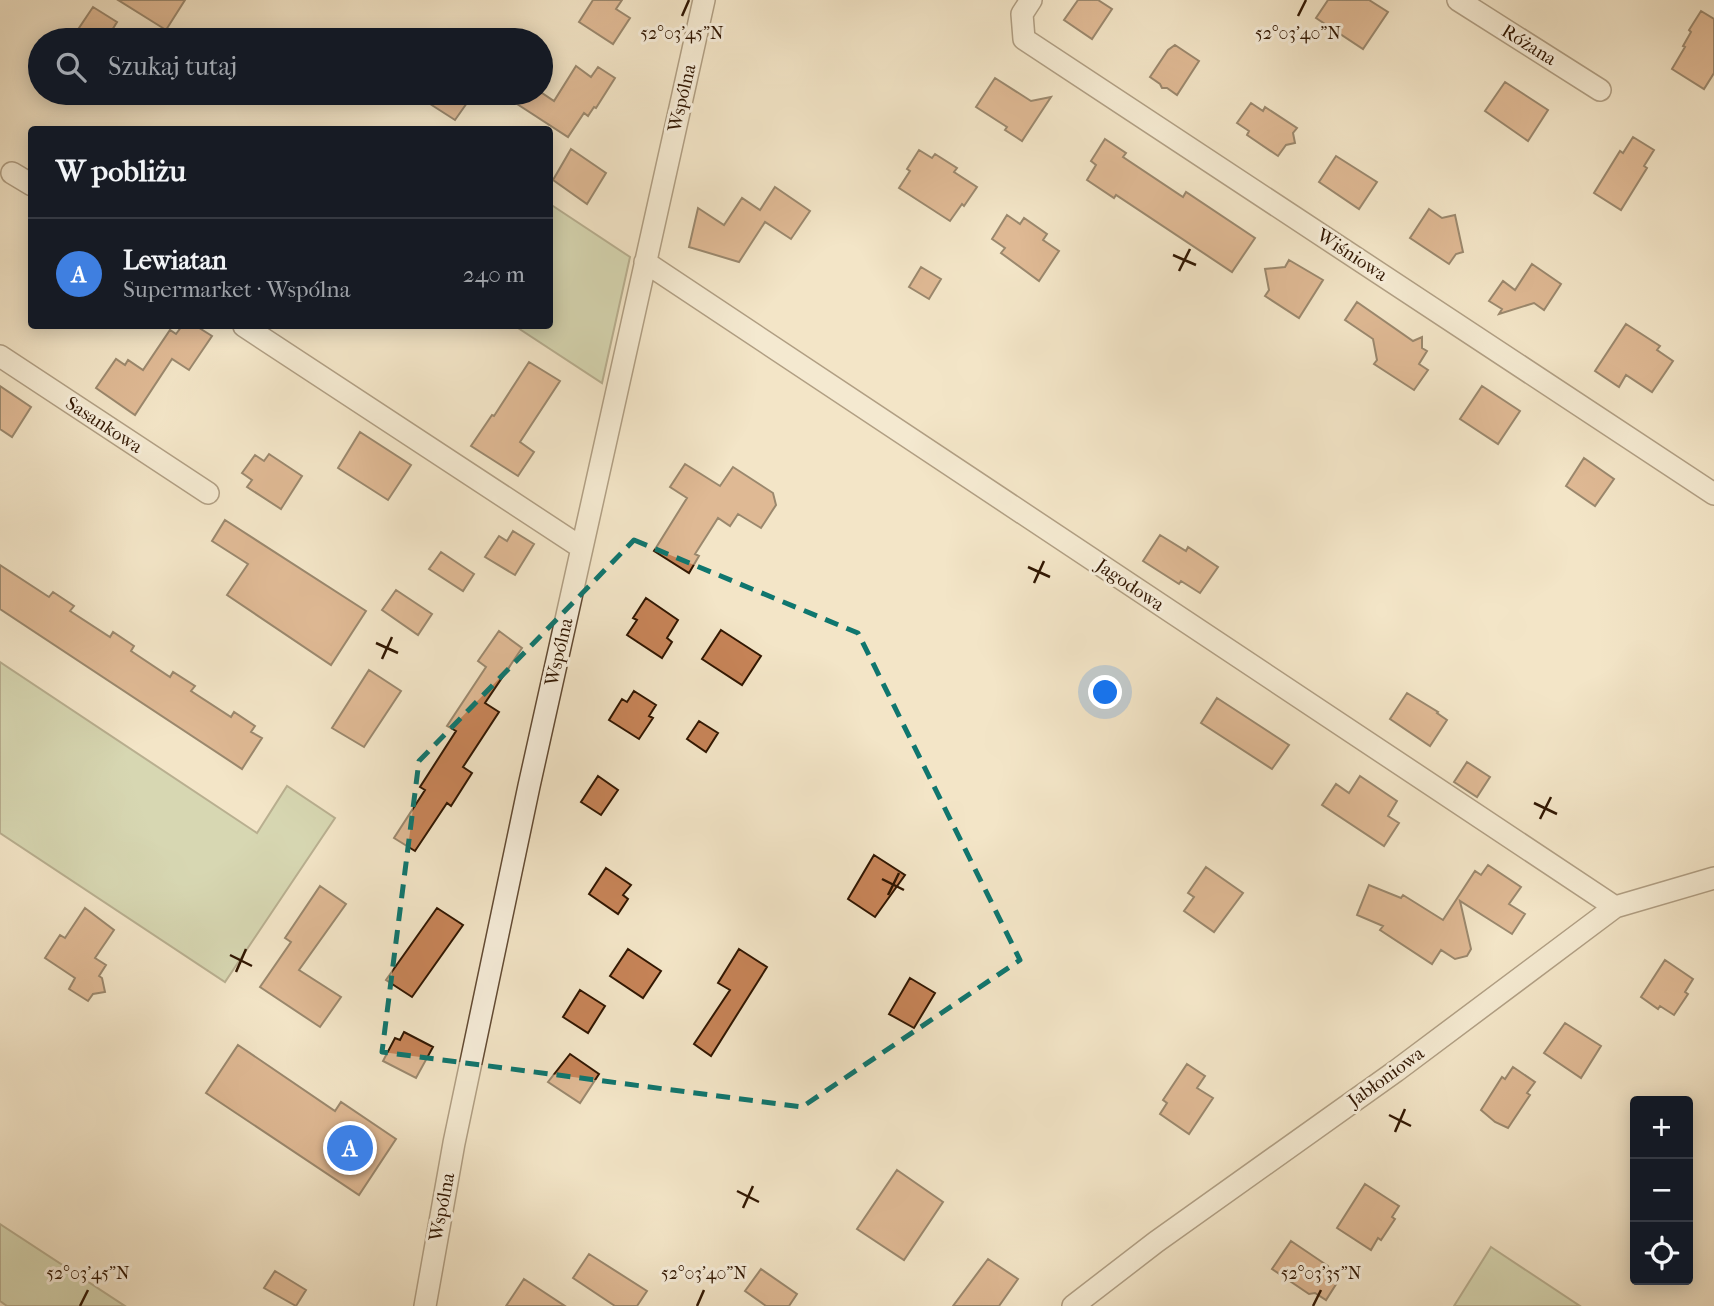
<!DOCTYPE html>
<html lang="pl">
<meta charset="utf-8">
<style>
:root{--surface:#171b24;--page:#20242c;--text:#f1f3f6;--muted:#9ea1a6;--line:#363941;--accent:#c59692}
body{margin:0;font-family:"IM FELL French Canon",serif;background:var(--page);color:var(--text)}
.controls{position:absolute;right:21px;bottom:21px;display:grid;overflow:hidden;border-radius:7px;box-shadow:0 4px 18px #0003}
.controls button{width:63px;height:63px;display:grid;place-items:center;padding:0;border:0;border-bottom:2px solid var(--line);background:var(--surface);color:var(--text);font:35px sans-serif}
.you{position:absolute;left:1106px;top:693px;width:24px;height:24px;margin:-18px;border:5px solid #fff;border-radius:50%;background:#1a73e8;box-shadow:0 0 0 10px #1a73e833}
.badge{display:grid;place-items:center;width:46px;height:46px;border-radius:50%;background:var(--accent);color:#fff;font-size:23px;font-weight:700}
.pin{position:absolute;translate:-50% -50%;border:4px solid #fff;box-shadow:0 2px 7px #0006}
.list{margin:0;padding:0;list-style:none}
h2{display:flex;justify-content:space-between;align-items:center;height:91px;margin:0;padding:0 28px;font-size:30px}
h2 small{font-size:23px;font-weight:400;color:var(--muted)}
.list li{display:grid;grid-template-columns:46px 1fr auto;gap:21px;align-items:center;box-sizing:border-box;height:112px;padding:0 28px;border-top:2px solid var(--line)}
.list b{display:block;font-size:26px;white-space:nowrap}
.list p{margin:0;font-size:23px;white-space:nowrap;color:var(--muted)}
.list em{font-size:23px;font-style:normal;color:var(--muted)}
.icon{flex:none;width:38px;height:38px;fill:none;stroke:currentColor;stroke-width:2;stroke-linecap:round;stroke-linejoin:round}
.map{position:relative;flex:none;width:1714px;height:1306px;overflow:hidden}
.search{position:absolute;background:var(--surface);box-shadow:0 4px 18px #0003;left:28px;top:28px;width:525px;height:77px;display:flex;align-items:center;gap:18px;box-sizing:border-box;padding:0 24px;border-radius:38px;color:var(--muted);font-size:26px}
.panel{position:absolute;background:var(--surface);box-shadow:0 4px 18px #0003;left:28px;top:126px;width:525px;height:203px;border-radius:7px}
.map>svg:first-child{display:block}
.green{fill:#b5c69a;stroke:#736e4e;stroke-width:2}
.building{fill:#c78458;stroke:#311702;stroke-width:2}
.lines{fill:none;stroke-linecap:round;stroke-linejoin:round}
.street-casing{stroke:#624a33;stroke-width:24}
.street{stroke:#f7eedb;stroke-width:21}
.marked{fill:none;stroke:#0f766e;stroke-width:5;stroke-dasharray:14 9;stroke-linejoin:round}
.ticks{fill:none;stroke:#311702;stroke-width:2.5}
.labels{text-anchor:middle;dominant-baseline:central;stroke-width:6;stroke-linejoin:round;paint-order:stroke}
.street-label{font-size:19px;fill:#311702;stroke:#f7eedb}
.ticks-label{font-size:18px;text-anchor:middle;fill:#311702;stroke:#f7eedb;stroke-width:6;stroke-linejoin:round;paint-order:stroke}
</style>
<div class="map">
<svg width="1714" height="1306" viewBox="0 0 1714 1306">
<rect width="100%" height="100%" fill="#f3e5c7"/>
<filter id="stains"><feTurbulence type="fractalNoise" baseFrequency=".00286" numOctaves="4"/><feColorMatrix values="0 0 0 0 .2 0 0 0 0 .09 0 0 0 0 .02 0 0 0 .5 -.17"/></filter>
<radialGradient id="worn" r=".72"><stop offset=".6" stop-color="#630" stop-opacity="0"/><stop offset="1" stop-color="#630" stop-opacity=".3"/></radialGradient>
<path class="green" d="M550,204L630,257L602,383L515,326H550Z
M0,662L257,833L287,786L335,818L225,982L0,833Z
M0,1224L125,1306H7L0,1301Z
M1491,1247L1580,1306H1454Z"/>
<path class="building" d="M118,0H185L166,30Z
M593,0H622L616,9L630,18L613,44L579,22Z
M1078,0H1098L1112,9L1092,39L1064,20Z
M1328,0H1369L1388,12L1363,49L1316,18Z
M93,7L117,22L106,40H98L79,28Z
M1701,11L1714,19V73L1704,89L1672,69L1685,47L1683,46L1691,32L1689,30Z
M1175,45L1199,61L1177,95L1167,88H1162L1160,84L1150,77L1168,50Z
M576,66L591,77L598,67L615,78L596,108L594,107L588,116L584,113L568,137L500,93H542L554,101Z
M995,78L1031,101L1051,97L1022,141L1005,130L1007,127L976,107Z
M1505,82L1548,110L1528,141L1485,111Z
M413,93H474L455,120Z
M1251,103L1263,111L1265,107L1297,128L1293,133L1295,143L1286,145L1278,156L1247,135L1249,131L1237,123Z
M1633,137L1654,150L1644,166L1647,168L1621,210L1594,193L1620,151L1623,153Z
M1105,139L1126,153L1123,157L1183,197L1186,192L1255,238L1232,272L1116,195L1114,198L1087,180L1096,165L1091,161Z
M571,149L606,173L587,204L553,180Z
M919,150L932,158L935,154L957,168L954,172L977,187L964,206L962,204L950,221L899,188L910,171L907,169Z
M1336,156L1377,182L1359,209L1319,182Z
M775,187L810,211L791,239L765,222L739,262L689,247L698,208L724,225L742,198L760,210Z
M1429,209L1442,218L1455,215L1463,252L1456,254L1449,264L1410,238Z
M1007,215L1020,224L1024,218L1047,234L1043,240L1059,251L1039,281L1001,253L1005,248L992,239Z
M1289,260L1323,280L1299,318L1265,296L1269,290L1265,269L1285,267Z
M1532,264L1561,284L1544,310L1534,303L1499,314L1502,309L1489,301L1503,281L1515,290Z
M921,267L941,279L929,299L909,287Z
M1357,302L1413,341L1422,337V348L1427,351L1419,364L1428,370L1414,390L1374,364L1377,360L1373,339L1345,320Z
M1626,324L1660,346L1657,350L1673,361L1652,392L1626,375L1619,387L1595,371Z
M182,326H196L212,336L189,370L172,359L135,415L96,388L116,359L125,365L128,360L143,370L170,330L176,334Z
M529,362L560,381L520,442L534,452L518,476L471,446L492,415L494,416Z
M0,386L31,407L12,437L0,429Z
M1482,386L1520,411L1498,444L1460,419Z
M360,432L411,465L388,500L338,468Z
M269,454L302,476L281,509L247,487L252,480L242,473L255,455L264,461Z
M1584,458L1614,479L1595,506L1566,486Z
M685,464L720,486L733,467L773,493L776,505L761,528L738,514L730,526L718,518L695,554L699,556L689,573L654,551L687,498L670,487Z
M225,520L366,611L331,665L227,595L248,564L212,541Z
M513,531L534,544L515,575L485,557L499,536L507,541Z
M1160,535L1186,551L1188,547L1218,567L1200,593L1181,581L1179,584L1143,561Z
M441,552L474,574L463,591L429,569Z
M0,565L49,597L53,592L74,606L70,611L110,637L113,632L134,646L131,651L170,677L173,672L195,686L191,691L231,717L234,712L255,726L251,732L262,738L242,769L0,609Z
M396,590L432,614L418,635L382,610Z
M646,598L678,620L667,638L672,642L662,658L627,635L637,620L633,618Z
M721,630L761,656L742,685L702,659Z
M499,631L522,648L485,703L499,712L463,767L472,773L451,806L447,803L415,851L394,838L425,790L420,787L456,731L447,726L486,667L478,661Z
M369,670L401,691L364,747L332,728Z
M634,691L656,705L649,716L653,718L639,739L609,720L622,699L627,702Z
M1407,693L1438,712L1437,713L1447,720L1430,746L1390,719Z
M1217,698L1289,745L1272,769L1201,723Z
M699,721L718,733L706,752L687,739Z
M1467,762L1490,777L1477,797L1454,782Z
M598,776L618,790L601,815L581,802Z
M1360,776L1397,801L1388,816L1399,823L1384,846L1322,805L1336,784L1349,793Z
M874,855L905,875L875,917L848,899Z
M1488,865L1521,887L1509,904L1525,914L1512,934L1460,901L1471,949L1467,956L1455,959L1441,950L1432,964L1380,930L1383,926L1357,915L1369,885L1401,898L1403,895L1443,920L1475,871L1481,875Z
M1206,867L1243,893L1214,932L1184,911L1194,897L1188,893Z
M606,868L631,885L623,895L628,899L618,914L589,894Z
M320,886L346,904L299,970L341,997L320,1027L260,987L291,942L285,938Z
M85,908L114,930L95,958L106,965L99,976L102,978L105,992L93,994L88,1001L69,989L75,978L45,958L60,935L65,938Z
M437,908L463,925L412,997L386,980Z
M628,949L661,971L643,998L610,976Z
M739,949L767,967L711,1056L694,1044L730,990L718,983Z
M1665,960L1693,979L1685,992L1688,994L1674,1015L1660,1006L1658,1009L1641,997Z
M910,978L935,993L914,1028L889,1014Z
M580,990L605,1006L588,1033L563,1017Z
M1565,1023L1601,1046L1581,1078L1544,1053Z
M404,1032L433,1047L416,1078L383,1061L395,1038L400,1040Z
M238,1045L335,1111L341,1102L396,1139L359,1195L206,1093Z
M570,1054L599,1074L580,1103L548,1082Z
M1187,1064L1205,1076L1197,1088L1213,1098L1189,1134L1160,1114L1167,1103L1163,1100Z
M1513,1067L1535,1082L1527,1093L1530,1095L1508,1128L1495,1122L1481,1110L1502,1077L1505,1079Z
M897,1170L943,1202L904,1260L857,1229Z
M1365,1184L1399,1206L1392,1217L1395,1219L1381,1240L1378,1238L1371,1250L1337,1228Z
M1291,1241L1328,1266L1329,1271L1340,1278L1326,1300L1315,1293L1309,1294L1272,1269Z
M589,1254L647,1291L637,1306H615L573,1278Z
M988,1259L1018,1279L999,1306H953Z
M761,1269L797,1294L789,1306H766L745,1291Z
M275,1271L306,1290L296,1306L264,1288Z
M524,1279L565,1306H506Z"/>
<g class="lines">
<g class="street-casing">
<path id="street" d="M1031,0L1022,14L1024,39L1714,494
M1458,0L1600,90
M12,173L32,185
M645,262L1615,907
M244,326L582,548
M0,356L208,493
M425,1306L454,1143L529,786L704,0
M1073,1306L1156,1242L1396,1071L1615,907L1714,878"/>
</g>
<use href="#street" class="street"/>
</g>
<path d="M0 0H1714V1306H0ZM634,540L858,633L1020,960L802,1107L382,1052L419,761Z" fill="#f3e5c7" fill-opacity=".55" fill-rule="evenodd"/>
<path class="marked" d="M634,540L858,633L1020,960L802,1107L382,1052L419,761Z"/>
<path class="ticks" d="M682,16L689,0M1298,16L1306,0M1173,255L1196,265M1179,271L1190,249M1028,567L1050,577M1034,583L1044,561M376,643L398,653M382,659L392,637M1534,803L1557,814M1540,819L1551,797M882,879L904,890M888,895L899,873M230,955L252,966M236,972L246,949M1389,1115L1411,1126M1395,1132L1405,1109M737,1191L759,1202M743,1208L753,1186M80,1306L88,1290M697,1306L704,1290M1313,1306L1321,1290"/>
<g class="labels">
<g class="street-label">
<text transform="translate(1529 45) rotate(32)">Różana</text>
<text transform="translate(682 98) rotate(-77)">Wspólna</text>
<text transform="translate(1352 255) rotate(33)">Wiśniowa</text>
<text transform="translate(104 425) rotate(33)">Sasankowa</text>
<text transform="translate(1130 585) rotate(34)">Jagodowa</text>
<text transform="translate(559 652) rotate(-77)">Wspólna</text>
<text transform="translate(1386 1077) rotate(-36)">Jabłoniowa</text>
<text transform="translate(442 1207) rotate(-79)">Wspólna</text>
</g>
</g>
<g class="ticks-label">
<text x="682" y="39">52°03'45"N</text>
<text x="1298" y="39">52°03'40"N</text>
<text x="88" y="1279">52°03'45"N</text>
<text x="704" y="1279">52°03'40"N</text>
<text x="1321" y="1279">52°03'35"N</text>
</g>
<rect width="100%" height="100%" filter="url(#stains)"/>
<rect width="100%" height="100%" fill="url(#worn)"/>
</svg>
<div class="controls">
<button>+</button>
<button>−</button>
<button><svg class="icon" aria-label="locate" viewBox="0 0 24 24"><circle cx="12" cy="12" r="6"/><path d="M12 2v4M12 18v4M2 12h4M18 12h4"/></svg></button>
</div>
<div class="you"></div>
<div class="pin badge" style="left:350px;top:1148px;background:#3f7fe0">A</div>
<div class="search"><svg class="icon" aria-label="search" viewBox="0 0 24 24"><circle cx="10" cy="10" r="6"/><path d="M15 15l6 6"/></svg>Szukaj tutaj</div>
<section class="panel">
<h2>W pobliżu<small></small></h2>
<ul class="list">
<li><span class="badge" style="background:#3f7fe0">A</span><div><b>Lewiatan</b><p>Supermarket · Wspólna</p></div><em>240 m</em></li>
</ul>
</section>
</div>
